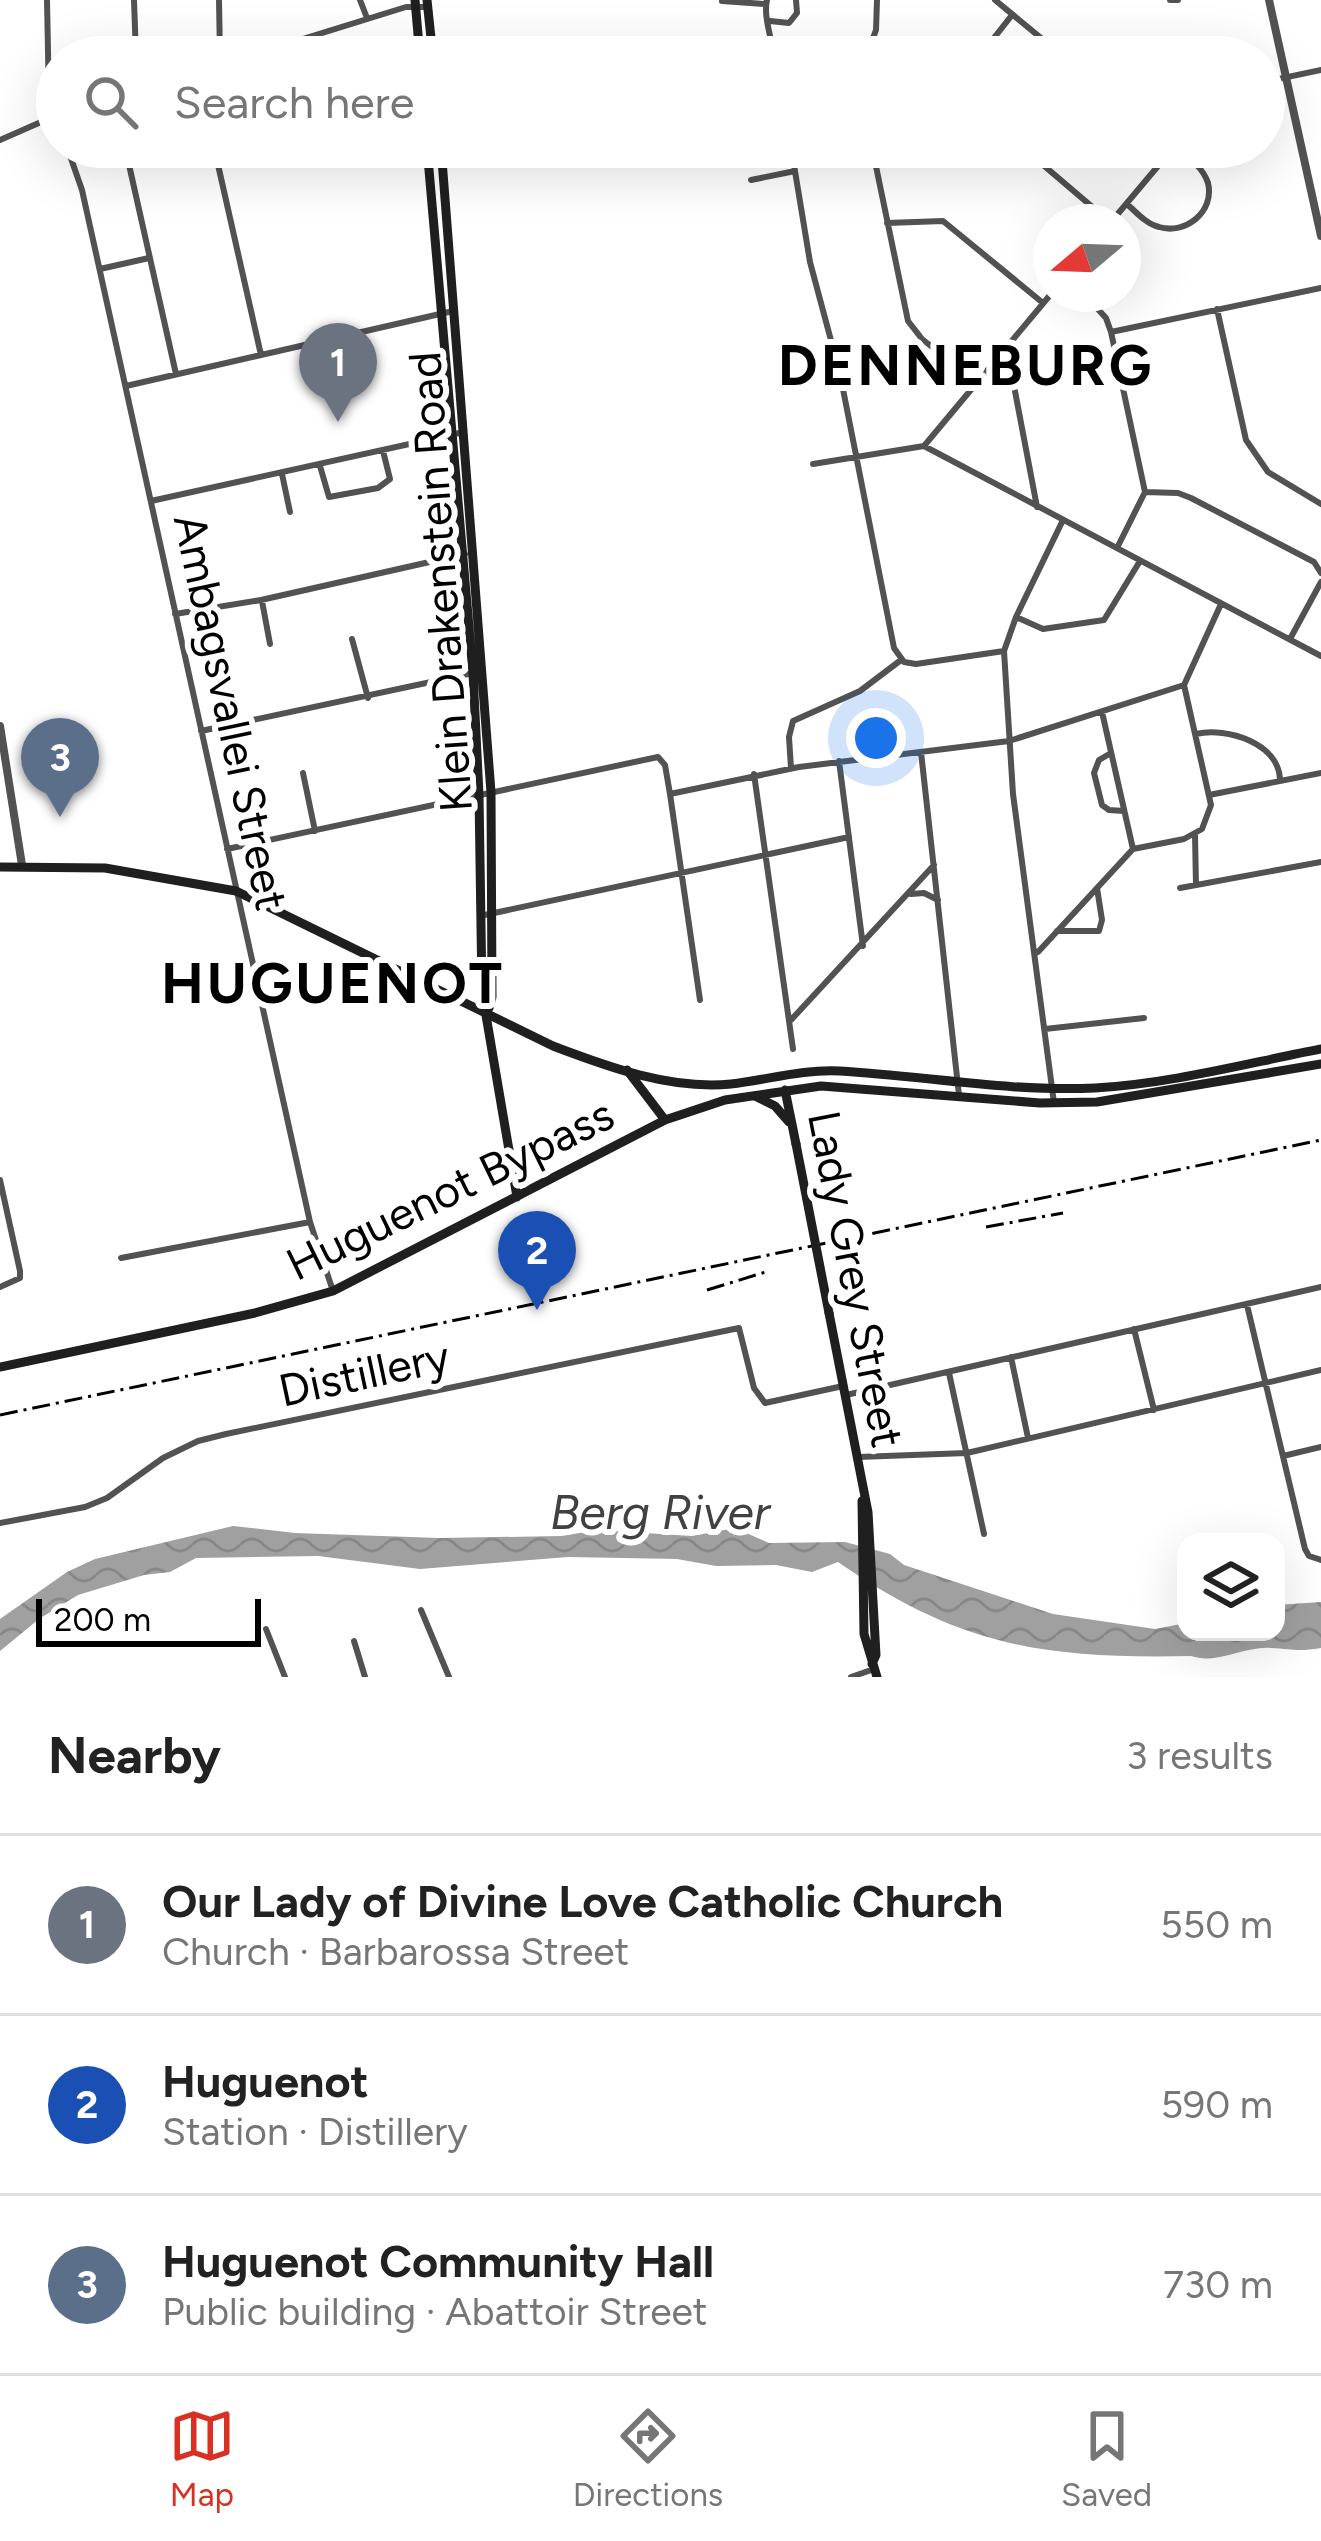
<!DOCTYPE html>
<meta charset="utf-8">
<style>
:root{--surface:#fff;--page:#f6f6f6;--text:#222;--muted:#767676;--line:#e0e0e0;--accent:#d93025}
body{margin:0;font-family:Figtree,sans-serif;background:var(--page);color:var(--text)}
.controls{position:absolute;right:36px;bottom:36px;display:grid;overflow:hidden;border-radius:24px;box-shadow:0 12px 48px #0002}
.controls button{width:108px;height:108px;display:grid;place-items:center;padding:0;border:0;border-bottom:3px solid var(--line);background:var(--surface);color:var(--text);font:60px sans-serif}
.compass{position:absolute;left:1033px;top:204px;width:108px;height:108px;border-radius:50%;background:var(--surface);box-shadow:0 12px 48px #0002;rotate:251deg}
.scale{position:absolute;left:36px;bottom:30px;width:225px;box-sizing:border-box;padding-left:12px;border:6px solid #000;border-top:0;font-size:33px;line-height:42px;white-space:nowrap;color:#000;-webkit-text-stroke:9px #fff;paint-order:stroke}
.you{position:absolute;left:876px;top:738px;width:42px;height:42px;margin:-30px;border:9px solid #fff;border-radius:50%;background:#1a73e8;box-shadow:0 0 0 18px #1a73e833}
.badge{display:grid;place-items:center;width:78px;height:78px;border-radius:50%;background:var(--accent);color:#fff;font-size:39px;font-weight:700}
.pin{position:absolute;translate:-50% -99px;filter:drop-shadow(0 3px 6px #0008)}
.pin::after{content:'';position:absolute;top:63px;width:42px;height:36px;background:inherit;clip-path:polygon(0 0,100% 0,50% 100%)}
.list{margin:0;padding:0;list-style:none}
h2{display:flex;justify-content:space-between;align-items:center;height:156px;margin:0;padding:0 48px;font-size:51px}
h2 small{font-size:39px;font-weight:400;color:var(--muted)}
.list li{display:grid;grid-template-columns:78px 1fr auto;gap:36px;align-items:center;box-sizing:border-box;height:180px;padding:0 48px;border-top:3px solid var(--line)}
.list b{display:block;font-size:45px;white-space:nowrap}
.list p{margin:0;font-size:39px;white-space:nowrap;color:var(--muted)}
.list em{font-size:39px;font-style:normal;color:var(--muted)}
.icon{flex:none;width:66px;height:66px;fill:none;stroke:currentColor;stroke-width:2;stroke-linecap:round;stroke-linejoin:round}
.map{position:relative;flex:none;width:1321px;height:1677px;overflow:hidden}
.search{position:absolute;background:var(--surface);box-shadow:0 12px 48px #0002;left:36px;right:36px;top:36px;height:132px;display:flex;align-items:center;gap:30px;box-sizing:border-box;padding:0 42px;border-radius:66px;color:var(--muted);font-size:45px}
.sheet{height:696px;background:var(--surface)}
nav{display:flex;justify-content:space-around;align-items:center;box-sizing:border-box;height:168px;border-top:3px solid var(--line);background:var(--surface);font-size:33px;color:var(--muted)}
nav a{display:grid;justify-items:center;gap:6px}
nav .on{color:var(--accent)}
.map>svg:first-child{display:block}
.water{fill:url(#water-waves)}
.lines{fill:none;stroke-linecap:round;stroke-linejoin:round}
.minor{stroke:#525252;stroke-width:6}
.tertiary{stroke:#525252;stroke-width:8}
.secondary{stroke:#1f1f1f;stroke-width:9}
.rail{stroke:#000;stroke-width:3;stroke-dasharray:18 6 3 6;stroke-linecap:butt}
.secondary-bridge{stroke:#1f1f1f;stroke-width:9}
.labels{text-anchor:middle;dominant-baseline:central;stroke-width:12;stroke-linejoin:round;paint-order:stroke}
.street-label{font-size:45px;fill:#000;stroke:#fff}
.water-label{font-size:48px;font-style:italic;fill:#414141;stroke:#fff}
.district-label{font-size:57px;font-weight:bold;letter-spacing:3px;fill:#000;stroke:#fff}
</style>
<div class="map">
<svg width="1321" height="1677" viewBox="0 0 1321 1677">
<defs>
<pattern id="water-waves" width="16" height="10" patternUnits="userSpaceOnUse" patternTransform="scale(3)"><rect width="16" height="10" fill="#a0a0a0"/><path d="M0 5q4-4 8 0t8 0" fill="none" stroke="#888"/></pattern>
</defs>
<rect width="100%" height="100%" fill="#fff"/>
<path class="water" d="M233,1526L295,1533L439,1538L562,1536L597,1530L692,1536L735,1528L769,1543L845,1542L890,1554L904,1565L1053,1614L1155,1629L1186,1623V1632H1276V1605L1321,1602V1648C1297,1652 1293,1649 1271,1648C1244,1646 1217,1665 1191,1656C1044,1659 959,1646 838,1562L812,1572L776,1565L716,1566L677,1559L568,1557L420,1569L318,1556L196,1558L170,1572L144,1575L78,1595L39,1619L0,1651V1619L67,1572L95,1559Z"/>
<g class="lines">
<path class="minor" d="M47,0L49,102L57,124
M134,0L136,57
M219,0L220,57
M360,0L367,18
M767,0C763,16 772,39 774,57
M995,0L1064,57
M1170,0H1178
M722,1L765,4
M770,21L789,23L797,13L796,0
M870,48L900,57
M245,57L406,7H428
M866,57L876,30L877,0
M979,57L1012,15
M1264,82L1321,70
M0,140L57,115
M67,147L82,190L310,1222L333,1291
M125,147L176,374
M214,147L261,355
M791,147L810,262L840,374L894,648L904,662L916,664L1004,651
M872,147L908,321L922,339L976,382
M1022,147L1110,222
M751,180L795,171
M1127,204C1136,212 1146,224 1159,227C1185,235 1215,212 1208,183C1203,167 1188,157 1175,147
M1111,222L1174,147
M887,223L943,221L1043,303
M100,269L149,258
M1084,294L1106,318L1111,332L1145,492L1117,548
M1217,309L1246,440L1268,472L1321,504
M1111,332L1321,288
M998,356L1014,386L1037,507
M126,386L453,311
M924,446L1051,294
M813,464L924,446L1321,656
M320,466L329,497L378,488L390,479L383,451
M282,474L290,512
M1145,492L1178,493L1191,498L1314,562L1321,573
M151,501L464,432
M262,601L270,644
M175,614L261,600L465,554
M1016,617L1043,629L1104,620L1140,561
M352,639L368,698
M1290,639L1321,582
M1102,712L1133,849
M201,731L473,673
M1196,734C1227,727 1279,743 1280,780
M921,752L959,1095
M1111,753L1099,760L1094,773L1102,805L1109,810L1124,811
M839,761L863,946
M791,768L789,737L793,721L860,691L901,660
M303,773L315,831
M754,774L793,1049
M670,794L799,767L1009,741L1184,685L1221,604
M1209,795L1321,773
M1195,835L1196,885
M227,849L658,757L665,765L670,794L700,1000
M1180,888L1321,862
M911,894L924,893L938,900
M480,916L849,837
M1057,931H1099L1102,920L1097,888
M1038,952L1133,849L1184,839L1202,829L1211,805L1184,685
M791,1020L934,865
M1045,1029L1144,1018
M1054,1103L1013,794L1004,651L1016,617L1063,520
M0,1180L20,1271V1278L0,1287
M121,1258L310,1222
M1247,1305L1305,1549L1309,1556L1321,1560
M1134,1329L1154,1410
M1011,1357L1028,1438
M949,1373L984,1534
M846,1395L1321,1287
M1283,1456L1321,1447
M858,1457L967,1453L1321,1370
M0,1523L85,1507L107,1498L163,1458L198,1441L226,1434L739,1328L754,1388L765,1403L843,1386
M421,1610L449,1677
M266,1629L285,1677
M354,1641L365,1677
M851,1677L874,1669"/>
<path class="tertiary" d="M1269,0L1321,236
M0,726L22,865"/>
<path class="secondary" d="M415,0L420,57
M427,0L433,57
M427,147L473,673L479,795L482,992L517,1197
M441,147L491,792L492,997L489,1008
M0,867L105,868L236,891L553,1046C608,1067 671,1090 731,1084C767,1080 802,1069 840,1071C925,1076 1010,1092 1095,1088C1170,1084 1248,1063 1321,1049
M627,1070L665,1120
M785,1090L796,1144
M755,1096L775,1106L789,1122
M829,1313L868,1512L876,1655L872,1664
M0,1367L255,1313L333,1291L665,1120L725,1100L821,1086L1040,1103L1097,1102L1321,1064
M862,1501L864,1634L877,1677"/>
<path class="rail" d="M986,1227L1063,1213
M707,1290L769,1271
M0,1415L1321,1140"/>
<path class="secondary-bridge" d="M796,1144L829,1313"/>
</g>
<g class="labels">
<g class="street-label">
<text transform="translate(440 582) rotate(-94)">Klein Drakenstein Road</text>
<text transform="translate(231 712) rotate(78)">Ambagsvallei Street</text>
<text transform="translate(450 1189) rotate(-26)">Huguenot Bypass</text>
<text transform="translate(856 1279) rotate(79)">Lady Grey Street</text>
<text transform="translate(364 1373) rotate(-12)">Distillery</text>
</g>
<g class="water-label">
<text x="660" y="1512">Berg River</text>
</g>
<g class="district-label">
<text x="966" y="365">DENNEBURG</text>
<text x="333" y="983">HUGUENOT</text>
</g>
</g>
</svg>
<div class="controls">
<button><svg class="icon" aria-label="layers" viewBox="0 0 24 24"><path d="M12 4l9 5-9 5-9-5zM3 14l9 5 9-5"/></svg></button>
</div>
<svg class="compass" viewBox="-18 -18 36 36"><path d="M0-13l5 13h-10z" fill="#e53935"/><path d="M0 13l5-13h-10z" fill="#767676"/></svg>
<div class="scale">200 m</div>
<div class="you"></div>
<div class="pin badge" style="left:338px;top:422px;background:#6b7280">1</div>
<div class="pin badge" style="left:537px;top:1310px;background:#1a4fb4">2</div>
<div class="pin badge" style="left:60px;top:817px;background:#5c6f8a">3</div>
<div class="search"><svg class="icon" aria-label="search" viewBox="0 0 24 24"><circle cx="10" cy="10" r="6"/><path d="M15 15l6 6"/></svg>Search here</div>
</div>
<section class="sheet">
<h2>Nearby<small>3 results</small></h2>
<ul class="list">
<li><span class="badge" style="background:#6b7280">1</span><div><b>Our Lady of Divine Love Catholic Church</b><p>Church · Barbarossa Street</p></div><em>550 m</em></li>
<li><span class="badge" style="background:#1a4fb4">2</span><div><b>Huguenot</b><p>Station · Distillery</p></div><em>590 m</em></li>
<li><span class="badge" style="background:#5c6f8a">3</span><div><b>Huguenot Community Hall</b><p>Public building · Abattoir Street</p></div><em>730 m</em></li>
</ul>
</section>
<nav>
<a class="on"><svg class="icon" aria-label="map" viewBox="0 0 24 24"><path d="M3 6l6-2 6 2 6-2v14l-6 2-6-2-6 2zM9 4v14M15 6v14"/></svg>Map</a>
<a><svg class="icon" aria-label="directions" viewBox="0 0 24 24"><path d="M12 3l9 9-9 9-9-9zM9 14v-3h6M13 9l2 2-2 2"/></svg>Directions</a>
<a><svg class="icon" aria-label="saved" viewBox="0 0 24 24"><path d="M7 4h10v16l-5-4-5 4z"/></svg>Saved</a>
</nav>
